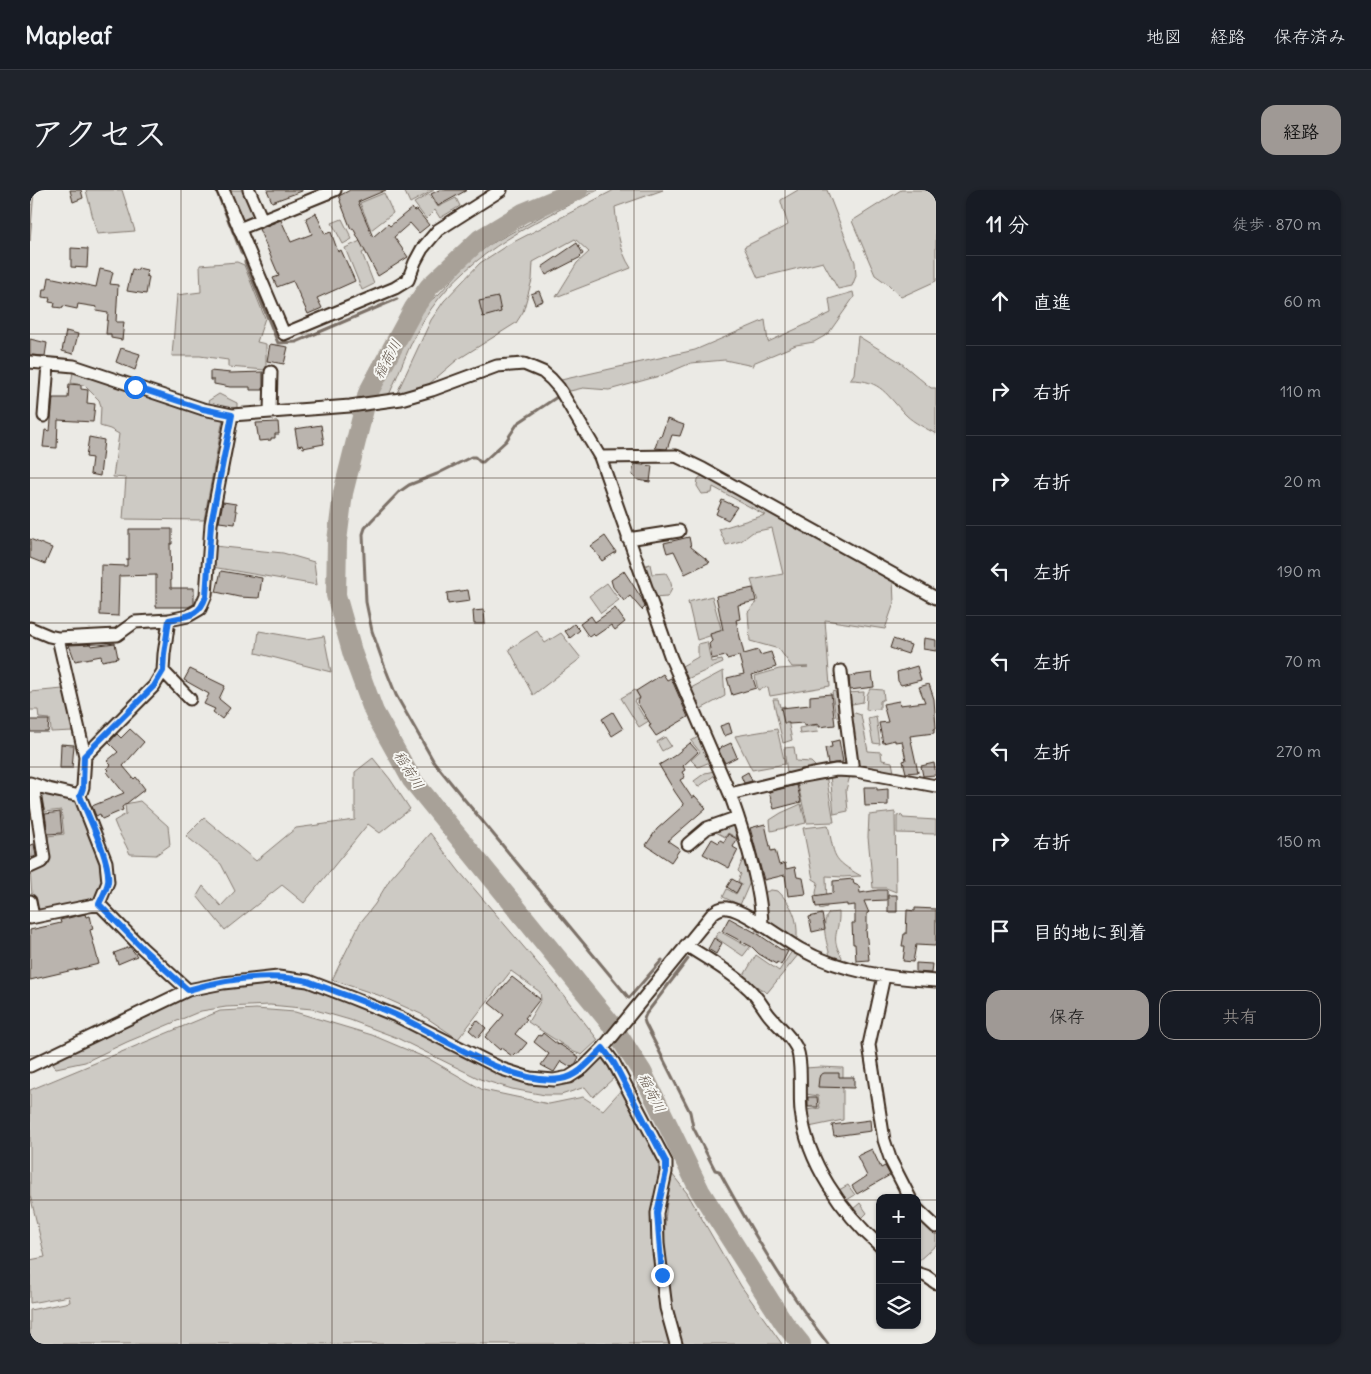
<!DOCTYPE html>
<html lang="ja">
<meta charset="utf-8">
<style>
:root{--surface:#171b24;--page:#20242c;--text:#f1f3f6;--muted:#9ea1a6;--line:#363941;--accent:#9f9995}
body{margin:0;font-family:Delius,"Klee One",sans-serif;background:var(--page);color:var(--text)}
.controls{position:absolute;right:15px;bottom:15px;display:grid;overflow:hidden;border-radius:10px;box-shadow:0 1px 4px #0004}
.controls button{width:45px;height:45px;display:grid;place-items:center;padding:0;border:0;border-bottom:1px solid var(--line);background:var(--surface);color:var(--text);font:25px sans-serif}
.stop{position:absolute;width:15px;height:15px;margin:-11px;border:4px solid #1a73e8;border-radius:50%;background:#fff}
.stop.end{background:#1a73e8;border-color:#fff;box-shadow:0 1px 5px #0008}
.list{margin:0;padding:0;list-style:none}
h2{display:flex;justify-content:space-between;align-items:center;height:65px;margin:0;padding:0 20px;font-size:21px}
h2 small{font-size:16px;font-weight:400;color:var(--muted)}
.list li{display:grid;grid-template-columns:32px 1fr auto;gap:15px;align-items:center;box-sizing:border-box;height:90px;padding:0 20px;border-top:1px solid var(--line)}
.list b{display:block;font-size:19px;white-space:nowrap}
.list em{font-size:16px;font-style:normal;color:var(--muted)}
.actions{display:flex;gap:10px;padding:15px 20px}
.actions a{flex:1;padding:11px 0;border:1px solid var(--accent);border-radius:15px;text-align:center;font-size:18px;color:var(--accent)}
.actions .main{background:var(--accent);color:#111}
.icon{flex:none;width:28px;height:28px;fill:none;stroke:currentColor;stroke-width:2;stroke-linecap:round;stroke-linejoin:round}
.map{position:relative;flex:none;width:906px;height:1154px;overflow:hidden;border-radius:15px}
header{display:flex;align-items:center;gap:30px;box-sizing:border-box;height:70px;padding:0 25px;background:var(--surface);border-bottom:1px solid var(--line)}
header strong{font-size:24px}
nav{display:flex;gap:28px;margin-inline-start:auto;font-size:18px}
.intro{display:flex;align-items:center;justify-content:space-between;box-sizing:border-box;height:120px;padding:0 30px}
h1{margin:0;font-size:35px}
.button{padding:12px 22px;border-radius:15px;background:var(--accent);color:#111;font-size:18px;font-weight:700}
main{display:flex;gap:30px;padding:0 30px}
aside{flex:1;background:var(--surface);border-radius:15px;box-shadow:0 1px 4px #0004}
.map>svg:first-child{display:block}
.green{fill:#cdcac4;stroke:#847a71}
.lines{fill:none;stroke-linecap:round;stroke-linejoin:round}
.stream{stroke:#7c7167;stroke-width:3}
.river{stroke:#a8a198;stroke-width:20}
.building{fill:#bab4ae;stroke:#3b2a1e}
.minor-casing{stroke:#3b2a1e;stroke-width:15}
.minor{stroke:#f6f6f2;stroke-width:11}
.route{stroke:#1a73e8;stroke-width:6}
.grid{fill:none;stroke:#3b2a1e;stroke-width:1;stroke-opacity:0.55}
.labels{text-anchor:middle;dominant-baseline:central;stroke-width:4;stroke-linejoin:round;paint-order:stroke}
.water-label{font-size:14px;font-style:italic;fill:#615449;stroke:#f6f6f2}
</style>
<header>
<strong>Mapleaf</strong>
<nav><a>地図</a><a>経路</a><a>保存済み</a></nav>
</header>
<div class="intro"><h1>アクセス</h1><a class="button">経路</a></div>
<main>
<div class="map">
<svg width="906" height="1154" viewBox="0 0 906 1154">
<rect width="100%" height="100%" fill="#ebeae5"/>
<filter id="ink" filterUnits="userSpaceOnUse"><feTurbulence type="fractalNoise" baseFrequency=".02" numOctaves="2"/><feDisplacementMap in="SourceGraphic" scale="10" xChannelSelector="R" yChannelSelector="G"/><feConvolveMatrix kernelMatrix="1 2 1 2 8 2 1 2 1" color-interpolation-filters="sRGB"/></filter>
<g filter="url(#ink)">
<path class="green" d="M0,0H4L0,51Z
M56,0H92L105,41L67,44Z
M199,0H214L224,23L221,29L212,31Z
M374,0H404L380,13Z
M559,0H568C506,32 443,60 401,119C383,144 372,176 359,205L340,206V203L391,118L409,104L440,70L459,55Z
M584,0H633L585,17C587,39 589,60 601,78L526,107L547,73L559,62L545,49L503,72L502,90L493,122L486,133L427,170L399,194L366,205L401,130L414,111L450,73L476,56Z
M768,0H797L825,72L826,86L822,96L808,99L793,72L728,88L714,57L758,35L751,12V10Z
M871,0H906V91L871,107L859,95L845,85L822,31Z
M354,3L363,23L341,40L330,13Z
M399,4L408,17L426,8L430,16L410,28L405,20L396,29L384,13Z
M312,29L322,49L313,54L302,33Z
M337,48L342,58L332,63L344,94L332,100L315,58Z
M207,72L214,75L235,128L227,152L236,154V180L198,177V170L170,166H142L147,105L171,102L170,75Z
M823,102L824,107L798,144L784,152L766,155L723,173V176L695,170L661,173L633,185L579,200L553,198L540,201L531,190L665,160L735,130L738,152L801,123L799,109Z
M828,146L870,172L901,198H906V244C896,238 884,233 876,225C856,205 852,190 820,190L824,184Z
M43,182L159,221L193,229L174,330L93,329L96,288L83,287L89,244L80,239L70,236L71,216L69,210L54,195L41,193Z
M189,204L207,213V218H198L181,215L178,211Z
M673,285L863,390L864,413L855,439L795,430L800,496L740,506L738,497L728,500L725,486L749,479L778,477H762L749,459L720,451L718,422L728,411L721,390L753,384L742,338L723,342L711,351L696,355L689,339L735,325L683,297L682,303L672,304L667,296L668,289Z
M184,356L253,363L284,372L287,395L182,377Z
M620,374L622,384L636,383C641,392 645,398 637,407L623,408L613,376Z
M577,393L589,410L571,423L559,406Z
M682,406L692,442L667,450L658,412Z
M229,441L276,449L294,446L301,482L226,463Z
M507,441L515,453L531,443L551,468L503,505L479,459Z
M677,452L681,472L692,470L693,473L657,489L652,476L668,467V454Z
M693,481L695,506L669,520L659,499Z
M33,499L43,541L21,542L20,529L9,528L8,520H0V502Z
M840,499L853,500L854,509L850,511V519L836,520L837,505Z
M605,500L610,508L604,511L615,529L628,521L630,524L609,537L591,508Z
M805,501L811,527H806L802,502Z
M834,502L833,512L817,515L816,503Z
M743,509H748L750,517L755,516L762,550L753,553Z
M825,523L831,525L838,561L851,562L852,570L862,572L864,582L826,576L819,524Z
M846,526L850,554L843,553L838,528Z
M787,535L788,542L770,544L769,538Z
M747,539L755,574L722,580L705,546Z
M670,546L680,572L668,577L661,570L670,562L661,551Z
M635,547L641,556L632,561L627,552Z
M764,557L766,571L781,572L785,576L784,578L757,583L754,558Z
M343,568L360,589L380,619L350,643L338,634L274,713L252,695L195,740L167,706L173,696L191,716L205,701L191,674L156,646L174,628L226,671L266,638L325,630V582Z
M684,581L685,585L668,597L664,591L675,583Z
M796,585L804,632L777,633L767,591Z
M800,585L820,586L816,600L818,621L804,624Z
M9,601L47,609L70,666L73,693L66,709L11,722L8,717H3L0,681L16,677L18,675V646L34,644L31,620L15,622Z
M110,611L138,636L140,655L126,665L100,664C95,652 88,643 84,631L96,624L95,614Z
M771,614L776,633L741,641L740,630L751,623Z
M865,622L866,702L856,698H843L838,647L839,625Z
M872,625L873,628L906,630V644L867,643V626Z
M704,634L707,648L698,643L695,647L684,641Z
M798,635C805,667 801,669 831,686L813,687L796,686L797,717L790,719L786,703L788,692L783,689L773,638Z
M400,643L429,681L521,789L568,850L552,865L544,862L498,832L511,810L510,802L481,781L428,849L391,824L348,805L302,790L330,733L345,714L360,689Z
M713,669L720,692L710,715L693,707L697,699L706,704L712,694L708,691L711,684L708,681Z
M741,700L748,701C762,715 768,728 767,748L763,750L739,733L733,703Z
M809,722C810,743 799,746 812,767L811,770L800,766C797,753 790,734 799,723Z
M726,740L731,743L713,766L685,747L689,741L716,756Z
M762,761L768,765L737,803L713,787L726,765L749,781Z
M234,792L274,795L297,803L365,830L490,890C527,900 544,896 571,867L575,868L586,886L563,907L555,897L531,905H515L482,899L450,889L365,847L320,830L282,819L240,815L196,817L171,821L97,852L55,872L26,878L20,871L162,804Z
M226,819L265,822L342,845L401,870L453,900L519,914L553,907L573,920L592,899L631,971V978L623,1048L636,1141L642,1154H0V1120L40,1112L39,1106L0,1113V1070L15,1067L0,1005V900L190,821Z
M790,877L813,878V930L779,937L776,920L790,918L788,906L776,904L775,878Z
M642,984L657,1003L711,1096L752,1154H651C634,1100 629,1040 642,984Z
M818,995L825,1005L817,1010L809,1000Z
M830,1013L837,1023L830,1030L823,1019Z
M887,1025L906,1042V1055L887,1072Z"/>
<g class="lines">
<path class="stream" d="M186,0L212,64
M215,72L248,153L266,152L367,109
M527,207L488,233L476,251L453,272H450L445,267H441L407,284L379,295L369,302L341,331L335,338L333,344L336,412L342,441L354,475L366,505L387,542L404,572L434,609L599,808L632,770
M658,769L616,824L614,829L615,833L660,922L663,937L685,980L689,981C722,1041 756,1100 798,1154"/>
<path class="river" d="M548,0L493,23L450,49L399,97L384,118L338,203L313,303L307,351L306,405L323,465L344,522L382,590L581,834L612,882L670,1001L754,1133L771,1154"/>
</g>
<path class="building" d="M40,0H51L53,8L43,12Z
M237,0H272V1L242,12Z
M320,0H356L328,12L343,47L358,34L360,36L382,18L384,21L387,20L399,35L389,43L380,33L364,47L378,67L348,86L323,38L321,39L310,11L311,10L309,6Z
M409,0H437L408,16L401,4Z
M286,23L295,44L301,42L308,62L311,60L325,91L287,108L292,118L278,124L263,91L247,97L243,88L249,86L229,39L251,30L261,52L282,44L276,28Z
M547,53L553,64L550,66L551,67L516,85L512,77Z
M41,58L58,59L57,78L41,77Z
M108,78L117,80L116,86L119,87L116,104L97,101L102,79L108,80Z
M70,79L83,82L80,94L88,95L86,132H94L92,150L81,148V144H76L78,123L66,121L67,117L48,114L47,119L33,116L32,118L24,117L25,113L19,112L20,108L12,107L13,99H17L19,87L66,97Z
M509,101L513,111L505,114L501,104Z
M468,107L471,122L453,127L449,111Z
M36,141L48,144L43,164L32,161Z
M0,149L17,153L15,166L0,165Z
M240,154L258,157L254,174L237,171Z
M91,158L110,164L105,180L86,172Z
M180,181L201,183L233,182V200H220V197H200L184,194V190H180Z
M39,194L51,195V199L58,200L57,213L65,214L63,232L28,230L27,258L13,257L15,240L20,241L23,208H38Z
M637,229L654,235L650,246L642,245L637,259L625,258L629,246L631,247Z
M248,232L249,244H245V248H241V250L229,251L226,233Z
M291,235L294,254L273,258L272,255L268,256L265,239Z
M59,247L74,250L70,286L60,284L62,268L56,267Z
M604,274L622,276L620,292L608,290L602,285Z
M692,310L707,317L698,330L686,324Z
M193,312L206,314L205,321H207L205,334L189,332Z
M99,339H142V354H140L141,398H164V414L158,417H126V385L89,386L88,426L70,425L71,375L97,376V369H99Z
M575,346L586,362L572,371L561,356Z
M659,347L661,357L680,372L655,384L644,361L637,363L634,353Z
M0,349L22,358L15,374L0,368Z
M191,381L232,388L229,408L209,407L186,402Z
M594,381L612,409L615,417L612,420L600,406L594,411L583,397L581,390Z
M723,398L726,411L708,415L710,429L706,430L714,464L728,460L730,465L741,462L746,477L722,485L726,498L702,505L697,488L714,484L709,466L697,469L696,466L682,469L679,454L682,451L680,444L693,440L686,406Z
M438,400L440,411L418,414L417,403Z
M585,418L595,432L585,440L581,435L565,446L563,444L559,447L550,434L561,426L565,432Z
M454,420L455,434H444L443,421Z
M544,434L550,440L540,448L535,441Z
M894,448L906,450V461L893,459Z
M863,449L881,455L878,464L860,458Z
M85,453L88,468L72,471L71,466L45,471L39,455L61,454V456Z
M887,476L891,490L871,495L868,491L867,482Z
M160,479L195,496L189,509L200,518L192,529L183,522L185,519L174,514L179,504L154,490Z
M842,483L844,497L820,500L819,486Z
M633,484L637,490L641,488L658,527L626,546L619,536L621,535L607,512L610,508L606,501Z
M899,494L904,509L906,538L904,539V543L880,546L888,582L876,583L873,571L876,570L872,551L865,552V550L853,553L849,533L858,532L853,514L869,511L870,515L895,512L889,497Z
M801,504L805,535L789,537V534L774,536V533L759,534V533H754L751,518L780,515V506Z
M583,522L593,539L582,546L572,529Z
M0,530H19L18,542H0Z
M699,533L702,543L694,546L690,536Z
M100,539L114,552L93,576L104,589L106,587L115,599L92,617L93,620L72,629L70,624L66,626L62,616L94,603L77,582L79,580L77,578L81,575L77,571L88,562L79,553L87,544L91,548Z
M809,550L813,572L798,574L795,558L802,557L801,552Z
M660,553L668,562L653,576L655,580L652,582L655,587L650,590L662,608L665,606L676,618L638,651L650,659L641,672L616,655L627,639L654,615L645,602L629,575L644,566Z
M701,553L707,567L695,573L688,559Z
M31,554L44,555L42,578H30Z
M904,573L906,585L893,586L891,576Z
M718,582L722,591L714,593L711,586Z
M767,595L771,612L744,619L739,602Z
M834,597H847V600L858,599V615L835,616Z
M30,622L32,643L18,644L15,624Z
M735,634L741,661L745,660L749,675L755,673L756,679L765,677L767,687L773,688L776,704L758,706L755,685L734,690L720,638Z
M698,644L707,649L703,657L708,660L699,678L673,664L682,649L689,653L690,650L694,652Z
M4,654L6,666L1,668L0,655Z
M702,689L711,694L706,703L697,697Z
M823,689L824,694L829,696L830,703L848,700H857V710L834,711L839,723H837V739L836,740L839,770L826,771L825,754H823L822,733H825V715L817,716V714L786,717L784,706L803,703V691Z
M858,705H867V722H858Z
M885,718L906,719V753L905,756L886,755L883,772L873,771L875,756H872L874,744H876L877,720L885,721Z
M55,724L56,727L60,726L63,739L60,740L69,774L0,790V740L31,733L30,730Z
M792,724L795,739L782,742L779,727Z
M699,728L728,744L750,759L758,761L751,775L747,772L746,774L729,764L722,757L692,741Z
M684,748L692,753L686,764L678,759Z
M100,757L107,766L88,774L84,763Z
M886,773L902,774L901,783L886,782Z
M482,787L510,809L495,828L497,829L485,844L497,853L487,865L485,863L482,866L471,858L470,860L455,847L474,825L459,813Z
M447,830L456,838L448,848L439,840Z
M513,843L528,855L529,854L549,867L546,873L541,877L531,871L524,882L511,875L519,864L504,852L509,845L511,846Z
M794,883H809V887H824V898L788,897L789,888L790,885Z
M778,907H787L788,917H778Z
M840,930L841,941L804,946L802,935Z
M842,959L851,978L855,976L860,985L827,1004L822,996L837,986L827,966Z"/>
<g class="lines">
<g class="minor-casing">
<path id="minor" d="M193,0L254,144L365,98L378,90L385,72L392,59L408,40L471,0
M219,0L232,30
M209,39L305,0
M0,172L44,176L173,219L202,225L320,216L371,209L402,200L467,176L494,174L513,182L521,189L529,198L570,267L641,468L700,604C714,643 731,695 732,735
M240,222L241,182
M14,226L18,174
M570,267L646,266L673,279L906,408
M598,349L649,341
M139,430L134,464L133,481L160,509
M0,438L19,446L28,448L87,445L105,432L139,430L158,426L170,419L176,405L181,334L202,225
M28,448L55,566L53,597L50,606L76,672L78,692L69,714
M811,481L816,529L823,581
M55,566L124,496L133,481
M0,593L18,599L50,606
M700,604L773,586L806,580L826,581L906,596
M658,654L677,638L708,627
M0,677L11,672L14,668L3,594
M0,711L3,727
M69,714L112,758L158,800
M0,728L69,714
M656,755C677,769 700,781 718,798C727,806 732,816 739,825C748,836 759,844 766,857C773,870 769,905 771,921C777,973 812,1022 850,1056
M854,786L839,855L854,950L861,971L880,1008
M573,858L584,873L636,972V982L627,1023L628,1054L636,1118L646,1154
M0,876L158,800L193,793L248,787L278,791L322,808L369,827L472,879L500,888L524,890L539,887L553,878L573,858L683,723C687,720 691,717 697,718C715,720 752,749 770,759C811,782 860,788 906,791
M887,1019L906,1037
M887,1083L896,1086L906,1093"/>
</g>
<use href="#minor" class="minor"/>
</g>
</g>
<g class="lines" filter="url(#ink)">
<path class="route" d="M105,197L173,219L202,225L181,334L176,406C170,426 158,426 139,430L134,464L133,481L124,496L54,566L53,598L50,606C58,626 81,671 78,692C77,699 72,707 69,714L112,758L158,800C196,789 239,783 278,791C308,803 340,813 370,827C413,847 483,897 531,889C549,886 561,870 573,858L584,873L636,972V982L627,1023L632,1085"/>
</g>
<path class="grid" d="M151,0V1154M302,0V1154M453,0V1154M604,0V1154M755,0V1154M0,144H906M0,288H906M0,433H906M0,577H906M0,721H906M0,866H906M0,1010H850M887,1010H906"/>
<g class="labels">
<g class="water-label">
<text transform="translate(357 169) rotate(-62)">稲荷川</text>
<text transform="translate(379 580) rotate(58)">稲荷川</text>
<text transform="translate(622 903) rotate(63)">稲荷川</text>
</g>
</g>
</svg>
<div class="controls">
<button>+</button>
<button>−</button>
<button><svg class="icon" aria-label="layers" viewBox="0 0 24 24"><path d="M12 4l9 5-9 5-9-5zM3 14l9 5 9-5"/></svg></button>
</div>
<div class="stop" style="left:105px;top:197px"></div>
<div class="stop end" style="left:632px;top:1085px"></div>
</div>
<aside>
<h2>11 分<small>徒歩 · 870 m</small></h2>
<ul class="list">
<li><svg class="icon" aria-label="ahead" viewBox="0 0 24 24"><path d="M12 20V5M6 11l6-6 6 6"/></svg><div><b>直進</b></div><em>60 m</em></li>
<li><svg class="icon" aria-label="right" viewBox="0 0 24 24"><path d="M7 20v-9h11M14 6l5 5-5 5"/></svg><div><b>右折</b></div><em>110 m</em></li>
<li><svg class="icon" aria-label="right" viewBox="0 0 24 24"><path d="M7 20v-9h11M14 6l5 5-5 5"/></svg><div><b>右折</b></div><em>20 m</em></li>
<li><svg class="icon" aria-label="left" viewBox="0 0 24 24"><path d="M17 20v-9H6M10 6l-5 5 5 5"/></svg><div><b>左折</b></div><em>190 m</em></li>
<li><svg class="icon" aria-label="left" viewBox="0 0 24 24"><path d="M17 20v-9H6M10 6l-5 5 5 5"/></svg><div><b>左折</b></div><em>70 m</em></li>
<li><svg class="icon" aria-label="left" viewBox="0 0 24 24"><path d="M17 20v-9H6M10 6l-5 5 5 5"/></svg><div><b>左折</b></div><em>270 m</em></li>
<li><svg class="icon" aria-label="right" viewBox="0 0 24 24"><path d="M7 20v-9h11M14 6l5 5-5 5"/></svg><div><b>右折</b></div><em>150 m</em></li>
<li><svg class="icon" aria-label="arrive" viewBox="0 0 24 24"><path d="M6 21V4h12l-3 4 3 4H6"/></svg><div><b>目的地に到着</b></div></li>
</ul>
<div class="actions"><a class="main">保存</a><a>共有</a></div>
</aside>
</main>
